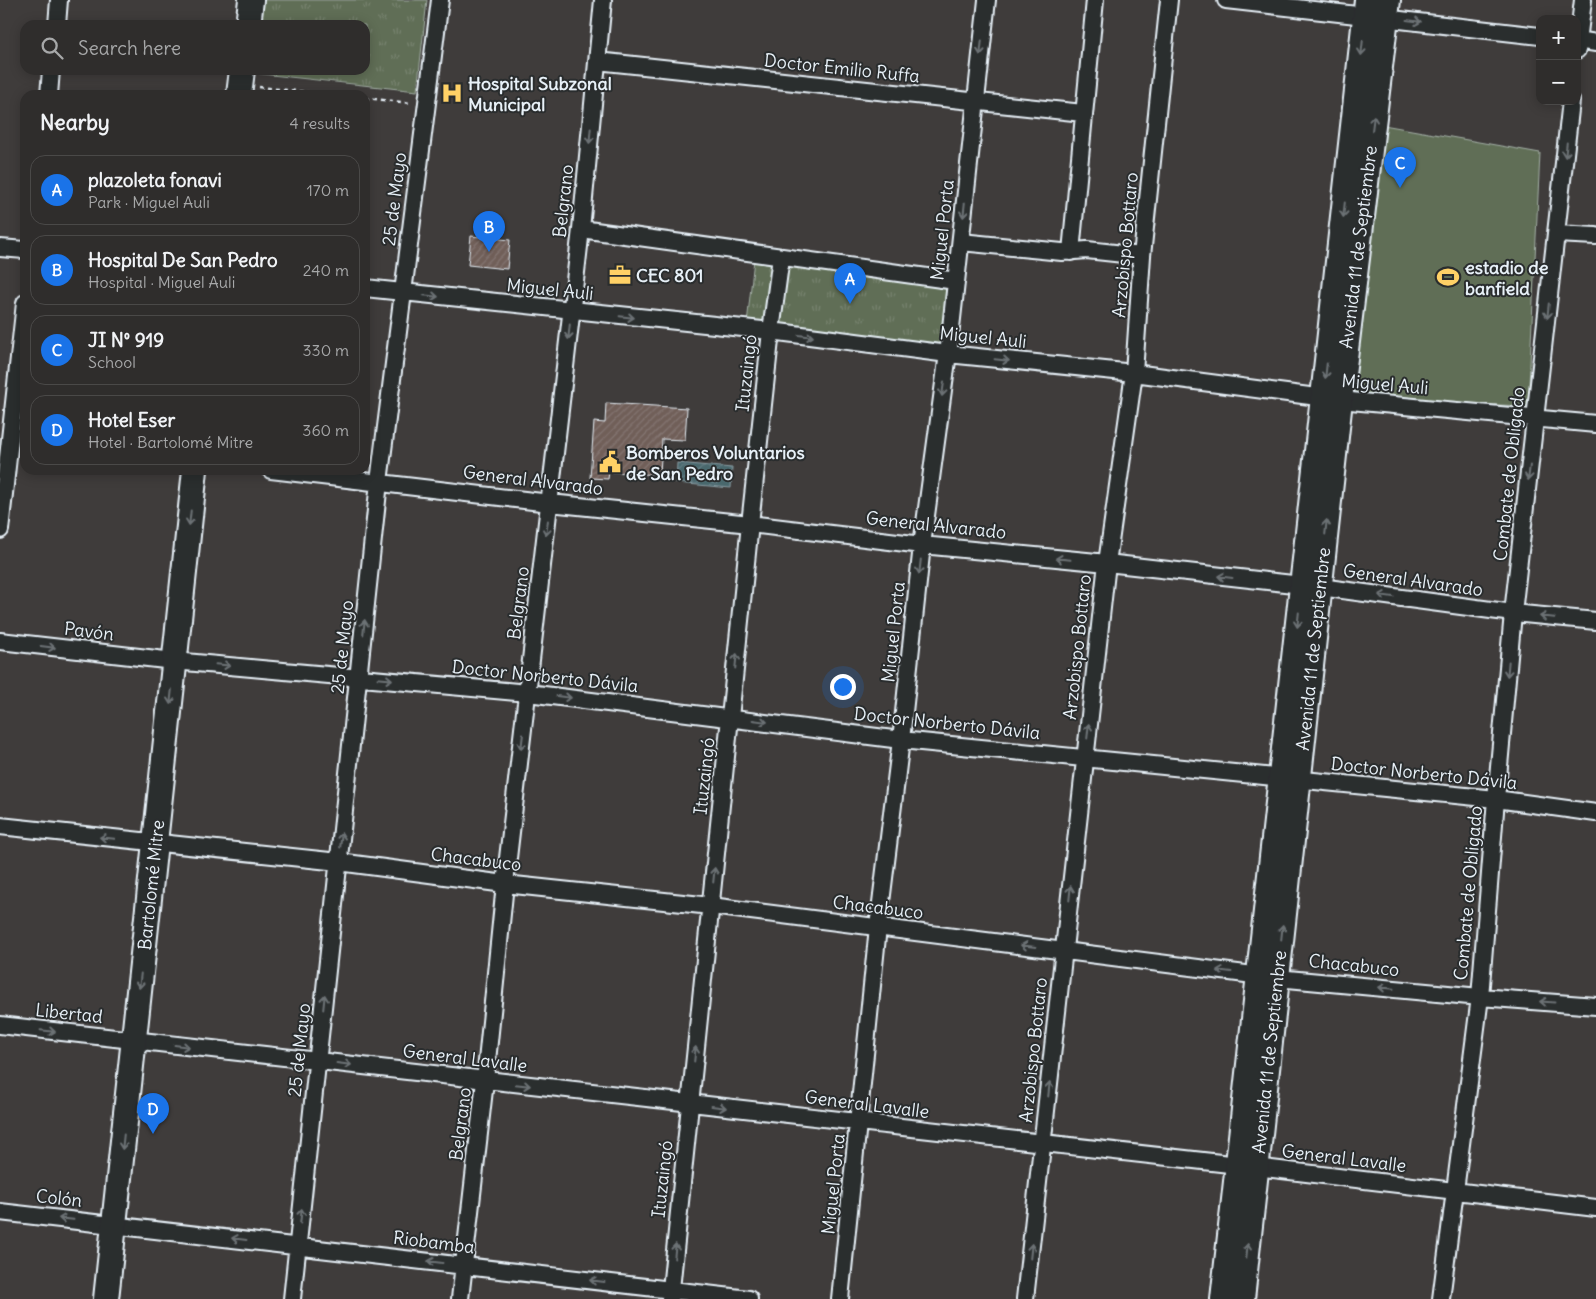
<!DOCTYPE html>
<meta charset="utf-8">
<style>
:root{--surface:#2f2d2c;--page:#3b3938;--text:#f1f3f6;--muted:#a7a8a9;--line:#4a4948;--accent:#1a73e8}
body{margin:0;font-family:Delius,sans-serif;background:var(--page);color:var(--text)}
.controls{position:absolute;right:15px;top:15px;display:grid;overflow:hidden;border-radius:10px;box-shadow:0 2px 12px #0003}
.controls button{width:45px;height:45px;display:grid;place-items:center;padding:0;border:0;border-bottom:1px solid var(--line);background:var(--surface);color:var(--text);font:25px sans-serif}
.you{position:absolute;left:842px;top:686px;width:18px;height:18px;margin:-12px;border:4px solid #fff;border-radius:50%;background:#1a73e8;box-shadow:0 0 0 8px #1a73e833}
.badge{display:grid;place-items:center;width:32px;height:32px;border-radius:50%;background:var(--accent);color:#fff;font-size:16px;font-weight:700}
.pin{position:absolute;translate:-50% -41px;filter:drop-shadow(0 1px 2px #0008)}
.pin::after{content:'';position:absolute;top:26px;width:18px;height:15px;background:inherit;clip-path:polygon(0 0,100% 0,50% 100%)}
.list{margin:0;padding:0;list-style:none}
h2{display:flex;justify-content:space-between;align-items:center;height:65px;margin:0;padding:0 20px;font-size:21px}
h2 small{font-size:16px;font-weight:400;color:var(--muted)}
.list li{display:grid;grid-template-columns:32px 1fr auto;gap:15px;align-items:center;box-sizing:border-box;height:70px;margin:0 10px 10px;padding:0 10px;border:1px solid var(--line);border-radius:15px}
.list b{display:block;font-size:19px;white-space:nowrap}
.list p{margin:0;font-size:16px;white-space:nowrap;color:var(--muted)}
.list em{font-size:16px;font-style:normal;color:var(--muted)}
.icon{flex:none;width:28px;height:28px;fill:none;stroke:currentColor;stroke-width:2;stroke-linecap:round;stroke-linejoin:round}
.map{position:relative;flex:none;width:1596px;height:1299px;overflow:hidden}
.search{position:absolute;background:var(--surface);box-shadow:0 2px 12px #0003;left:20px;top:20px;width:350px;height:55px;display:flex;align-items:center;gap:12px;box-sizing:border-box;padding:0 18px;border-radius:15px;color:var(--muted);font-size:19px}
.panel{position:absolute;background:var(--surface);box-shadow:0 2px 12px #0003;left:20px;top:90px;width:350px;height:385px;border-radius:15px}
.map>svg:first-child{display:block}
.park{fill:url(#park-tufts);stroke:#a4b0a7}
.garden{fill:#606e56;stroke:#a4b0a7}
.water{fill:url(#water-waves);stroke:#899ea5}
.building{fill:url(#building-hatch);stroke:#e8f1f8}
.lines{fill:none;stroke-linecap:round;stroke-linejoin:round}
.minor-casing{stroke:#e8f1f8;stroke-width:20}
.secondary-casing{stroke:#e8f1f8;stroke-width:28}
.path{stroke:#e8f1f8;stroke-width:2.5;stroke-dasharray:4 4;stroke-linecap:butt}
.minor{stroke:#2a2d2e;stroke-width:16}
.secondary{stroke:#2a2d2e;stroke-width:24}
.oneway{stroke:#6c7275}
.labels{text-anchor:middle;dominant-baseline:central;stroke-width:4;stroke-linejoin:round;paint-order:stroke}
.street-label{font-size:18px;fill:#e8f1f8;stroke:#2a2d2e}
.poi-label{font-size:18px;font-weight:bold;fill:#e8f1f8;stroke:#2a2d2e;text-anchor:start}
</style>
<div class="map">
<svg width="1596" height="1299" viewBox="0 0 1596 1299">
<defs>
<pattern id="park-tufts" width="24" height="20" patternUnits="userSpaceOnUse" patternTransform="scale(1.25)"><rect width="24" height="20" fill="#606e56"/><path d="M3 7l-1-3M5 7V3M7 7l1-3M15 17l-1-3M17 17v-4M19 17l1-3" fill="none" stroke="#77836f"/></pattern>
<pattern id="water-waves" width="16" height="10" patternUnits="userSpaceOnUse" patternTransform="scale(1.25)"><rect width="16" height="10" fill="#4a676d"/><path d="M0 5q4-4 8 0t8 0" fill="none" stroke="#647d83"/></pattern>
<pattern id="building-hatch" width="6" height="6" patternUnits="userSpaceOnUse" patternTransform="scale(1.25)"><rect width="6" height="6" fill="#705e59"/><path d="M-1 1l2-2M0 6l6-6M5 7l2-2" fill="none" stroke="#847672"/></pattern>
</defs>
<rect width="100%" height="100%" fill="#3f3c3b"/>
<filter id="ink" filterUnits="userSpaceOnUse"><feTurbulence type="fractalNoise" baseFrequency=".02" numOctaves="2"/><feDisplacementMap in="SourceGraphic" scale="10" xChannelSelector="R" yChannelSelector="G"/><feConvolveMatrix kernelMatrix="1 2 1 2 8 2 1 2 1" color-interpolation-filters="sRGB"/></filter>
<g filter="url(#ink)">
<path class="park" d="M261,0H427L417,91L253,73V70H365V25H258Z
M754,259L951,283L949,346L747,324Z"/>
<path class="garden" d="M1378,124L1540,153L1528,406L1351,400Z"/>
<path class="water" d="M677,463L732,468L731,488L676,483Z"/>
<path class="building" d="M471,236L510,240L507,269L468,265Z
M606,403L687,408L685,440L662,439L660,475L609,472L608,479L590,478L594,422L605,423Z"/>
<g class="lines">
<g class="minor-casing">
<path id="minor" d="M1226,0L1540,36
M57,25L59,0
M1577,40L1596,43
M1577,50L1583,0
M597,61L1083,113
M49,95L51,70
M581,229L956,281
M1556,234L1596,236
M961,242L1062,252L1087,250L1142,256
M0,248L25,250
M1071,252L1095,0
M365,288L771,331L948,354L1134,373L1340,400L1596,424
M271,470L550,503L750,524L922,545L1107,563L1320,587L1513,613L1596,621
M0,530L25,303
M0,641L174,661L528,693L901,740L1496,799L1596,813
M0,826L339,862L505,884L711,906L1277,978L1480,997L1596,1006
M0,1025L1256,1167L1596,1208
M0,1212L749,1299
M292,1299L379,482L440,0
M460,1299L485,1081L505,884L581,229L603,0
M670,1299L750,524L771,331L781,257
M840,1299L878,927L901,740L922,545L949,346L987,0
M1025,1299L1107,563L1134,373L1142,256L1169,0
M1441,1299L1480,997L1496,799L1513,613L1571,101"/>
</g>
<g class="secondary-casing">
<path id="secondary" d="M248,25L251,0
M239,95L242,70
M106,1299L195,470
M1223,1299L1367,0
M1242,1299L1340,400L1388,0"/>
</g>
<path class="path" d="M259,87L335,95
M365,98L411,103"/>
<use href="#minor" class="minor"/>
<use href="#secondary" class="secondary"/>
</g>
<defs><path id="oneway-shaft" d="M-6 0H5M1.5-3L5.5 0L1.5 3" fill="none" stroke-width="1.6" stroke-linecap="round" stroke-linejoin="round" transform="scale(1.25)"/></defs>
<g class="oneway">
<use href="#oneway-shaft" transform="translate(1414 21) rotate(7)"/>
<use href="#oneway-shaft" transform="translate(981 48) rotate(96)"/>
<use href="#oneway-shaft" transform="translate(1362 48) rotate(96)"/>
<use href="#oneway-shaft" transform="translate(1373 123) rotate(-83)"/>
<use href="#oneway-shaft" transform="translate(590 136) rotate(95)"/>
<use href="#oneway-shaft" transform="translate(1566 150) rotate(96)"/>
<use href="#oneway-shaft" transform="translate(964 210) rotate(96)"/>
<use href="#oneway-shaft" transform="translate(1344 210) rotate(96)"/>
<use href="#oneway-shaft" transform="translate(431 296) rotate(6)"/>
<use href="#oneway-shaft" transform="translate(1548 311) rotate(96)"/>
<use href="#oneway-shaft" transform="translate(627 317) rotate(6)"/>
<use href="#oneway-shaft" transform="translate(569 332) rotate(96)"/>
<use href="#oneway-shaft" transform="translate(806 336) rotate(7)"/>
<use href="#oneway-shaft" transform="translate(1002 360) rotate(6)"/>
<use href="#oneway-shaft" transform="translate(1326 371) rotate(96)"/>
<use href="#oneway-shaft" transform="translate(943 389) rotate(98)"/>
<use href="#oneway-shaft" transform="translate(1529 473) rotate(97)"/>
<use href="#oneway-shaft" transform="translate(190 518) rotate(96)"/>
<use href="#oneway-shaft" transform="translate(1326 527) rotate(-84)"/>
<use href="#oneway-shaft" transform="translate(547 528) rotate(97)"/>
<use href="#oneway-shaft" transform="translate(1063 559) rotate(-174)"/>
<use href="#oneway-shaft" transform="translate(920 567) rotate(96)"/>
<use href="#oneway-shaft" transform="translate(1225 577) rotate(-173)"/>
<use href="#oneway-shaft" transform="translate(1386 596) rotate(-172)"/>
<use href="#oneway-shaft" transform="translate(1547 617) rotate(-174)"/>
<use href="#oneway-shaft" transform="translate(1298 620) rotate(96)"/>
<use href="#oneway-shaft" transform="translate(364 627) rotate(-84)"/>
<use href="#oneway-shaft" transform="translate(48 647) rotate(7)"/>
<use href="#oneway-shaft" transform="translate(736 661) rotate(-84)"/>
<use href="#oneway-shaft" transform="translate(223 665) rotate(5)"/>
<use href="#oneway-shaft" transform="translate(1508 669) rotate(95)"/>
<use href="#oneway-shaft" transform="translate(385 679) rotate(5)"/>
<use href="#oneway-shaft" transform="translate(171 697) rotate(96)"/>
<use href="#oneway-shaft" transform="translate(564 697) rotate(7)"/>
<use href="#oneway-shaft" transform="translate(760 721) rotate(8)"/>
<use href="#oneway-shaft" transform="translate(1088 731) rotate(-84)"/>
<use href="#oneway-shaft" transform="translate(522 742) rotate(97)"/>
<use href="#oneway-shaft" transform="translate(107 838) rotate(-174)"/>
<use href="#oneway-shaft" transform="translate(341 840) rotate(-84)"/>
<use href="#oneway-shaft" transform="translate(714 875) rotate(-84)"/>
<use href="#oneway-shaft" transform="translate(1070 893) rotate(-84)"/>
<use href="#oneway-shaft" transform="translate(1282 932) rotate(-84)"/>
<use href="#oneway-shaft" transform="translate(1028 946) rotate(-173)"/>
<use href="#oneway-shaft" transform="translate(1224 971) rotate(-173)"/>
<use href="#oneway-shaft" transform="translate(140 981) rotate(96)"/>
<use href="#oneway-shaft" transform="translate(1386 988) rotate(-174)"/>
<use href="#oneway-shaft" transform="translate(324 1002) rotate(-84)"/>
<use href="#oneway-shaft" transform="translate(1547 1002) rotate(-176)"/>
<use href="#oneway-shaft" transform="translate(48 1031) rotate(6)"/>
<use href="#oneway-shaft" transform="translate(182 1046) rotate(7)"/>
<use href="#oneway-shaft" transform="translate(695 1054) rotate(-84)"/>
<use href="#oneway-shaft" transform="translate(344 1064) rotate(7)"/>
<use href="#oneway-shaft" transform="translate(523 1085) rotate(6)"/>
<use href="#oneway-shaft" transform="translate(1049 1089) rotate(-84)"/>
<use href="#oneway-shaft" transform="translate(719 1107) rotate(7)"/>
<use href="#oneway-shaft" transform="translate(123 1142) rotate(96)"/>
<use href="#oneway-shaft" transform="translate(301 1216) rotate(-84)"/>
<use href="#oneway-shaft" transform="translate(66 1219) rotate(-174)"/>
<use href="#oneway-shaft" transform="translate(239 1239) rotate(-173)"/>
<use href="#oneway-shaft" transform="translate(675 1251) rotate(-84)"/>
<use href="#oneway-shaft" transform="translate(1031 1251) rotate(-84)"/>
<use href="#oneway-shaft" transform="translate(1247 1251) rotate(-84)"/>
<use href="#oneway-shaft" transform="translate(435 1262) rotate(-173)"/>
<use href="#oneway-shaft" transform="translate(597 1281) rotate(-173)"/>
</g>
</g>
<defs>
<g id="hospital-bare" transform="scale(1.725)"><path d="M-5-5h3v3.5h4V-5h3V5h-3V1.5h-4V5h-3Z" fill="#ffd166" stroke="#2a2d2e" stroke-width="2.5" paint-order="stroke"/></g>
<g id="office-bare" transform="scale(1.725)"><path d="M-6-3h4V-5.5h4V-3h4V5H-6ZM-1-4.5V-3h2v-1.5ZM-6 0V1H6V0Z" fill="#ffd166" stroke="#2a2d2e" stroke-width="2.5" paint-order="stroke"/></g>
<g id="stadium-bare" transform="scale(1.725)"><path d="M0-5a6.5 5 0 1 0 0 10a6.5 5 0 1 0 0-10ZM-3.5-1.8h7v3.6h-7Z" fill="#ffd166" stroke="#2a2d2e" stroke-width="2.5" paint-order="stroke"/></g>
<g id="civic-bare" transform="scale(1.725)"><path d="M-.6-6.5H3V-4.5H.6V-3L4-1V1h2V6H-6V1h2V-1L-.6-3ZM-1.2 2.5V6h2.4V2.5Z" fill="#ffd166" stroke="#2a2d2e" stroke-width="2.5" paint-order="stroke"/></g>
</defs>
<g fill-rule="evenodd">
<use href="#hospital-bare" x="452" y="93"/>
<use href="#office-bare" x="620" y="275"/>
<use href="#stadium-bare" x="1448" y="277"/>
<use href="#civic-bare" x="610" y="462"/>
</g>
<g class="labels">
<g class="street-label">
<text transform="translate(842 68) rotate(6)">Doctor Emilio Ruffa</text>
<text transform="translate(394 199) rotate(-83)">25 de Mayo</text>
<text transform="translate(563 201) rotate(-84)">Belgrano</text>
<text transform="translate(942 230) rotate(-84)">Miguel Porta</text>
<text transform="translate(1125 245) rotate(-85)">Arzobispo Bottaro</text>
<text transform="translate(1358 247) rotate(-83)">Avenida 11 de Septiembre</text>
<text transform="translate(550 289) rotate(6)">Miguel Auli</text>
<text transform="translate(983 337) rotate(6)">Miguel Auli</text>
<text transform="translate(746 373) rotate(-84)">Ituzaingó</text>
<text transform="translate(1385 384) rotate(5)">Miguel Auli</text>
<text transform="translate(1509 474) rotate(-84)">Combate de Obligado</text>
<text transform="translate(533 480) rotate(7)">General Alvarado</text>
<text transform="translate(936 525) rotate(6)">General Alvarado</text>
<text transform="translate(1413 580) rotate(8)">General Alvarado</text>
<text transform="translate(518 603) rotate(-83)">Belgrano</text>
<text transform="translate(89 631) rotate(7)">Pavón</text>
<text transform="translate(893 632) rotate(-84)">Miguel Porta</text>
<text transform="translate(342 647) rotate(-84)">25 de Mayo</text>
<text transform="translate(1077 647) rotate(-84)">Arzobispo Bottaro</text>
<text transform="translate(1313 649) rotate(-84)">Avenida 11 de Septiembre</text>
<text transform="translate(545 676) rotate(6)">Doctor Norberto Dávila</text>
<text transform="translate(947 723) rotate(6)">Doctor Norberto Dávila</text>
<text transform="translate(1424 773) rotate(6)">Doctor Norberto Dávila</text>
<text transform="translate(704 776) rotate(-84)">Ituzaingó</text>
<text transform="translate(476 859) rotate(7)">Chacabuco</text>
<text transform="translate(151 885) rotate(-84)">Bartolomé Mitre</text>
<text transform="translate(1468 893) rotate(-85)">Combate de Obligado</text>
<text transform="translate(878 907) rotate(7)">Chacabuco</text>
<text transform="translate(1354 965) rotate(6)">Chacabuco</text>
<text transform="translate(69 1013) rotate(6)">Libertad</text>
<text transform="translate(299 1050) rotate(-84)">25 de Mayo</text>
<text transform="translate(1033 1050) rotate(-84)">Arzobispo Bottaro</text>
<text transform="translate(1269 1052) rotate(-84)">Avenida 11 de Septiembre</text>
<text transform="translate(465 1058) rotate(7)">General Lavalle</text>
<text transform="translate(867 1104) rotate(7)">General Lavalle</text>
<text transform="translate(460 1124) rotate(-83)">Belgrano</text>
<text transform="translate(1344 1158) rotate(7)">General Lavalle</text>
<text transform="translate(662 1179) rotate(-84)">Ituzaingó</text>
<text transform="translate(833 1184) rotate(-84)">Miguel Porta</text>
<text transform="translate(59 1198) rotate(6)">Colón</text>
<text transform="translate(434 1242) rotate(7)">Riobamba</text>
</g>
<g class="poi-label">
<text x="468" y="83">Hospital Subzonal<tspan x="468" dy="21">Municipal</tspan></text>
<text x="1465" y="267">estadio de<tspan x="1465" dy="21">banfield</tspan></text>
<text x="636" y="275">CEC 801</text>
<text x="626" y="452">Bomberos Voluntarios<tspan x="626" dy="21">de San Pedro</tspan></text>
</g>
</g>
</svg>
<div class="controls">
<button>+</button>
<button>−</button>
</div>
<div class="you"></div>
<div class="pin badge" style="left:850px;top:304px">A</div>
<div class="pin badge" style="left:489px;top:252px">B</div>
<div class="pin badge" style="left:1400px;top:188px">C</div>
<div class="pin badge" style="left:153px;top:1134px">D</div>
<div class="search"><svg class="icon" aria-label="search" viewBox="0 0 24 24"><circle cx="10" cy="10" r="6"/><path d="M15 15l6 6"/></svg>Search here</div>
<section class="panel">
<h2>Nearby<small>4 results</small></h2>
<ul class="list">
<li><span class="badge">A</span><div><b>plazoleta fonavi</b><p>Park · Miguel Auli</p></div><em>170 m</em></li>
<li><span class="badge">B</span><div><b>Hospital De San Pedro</b><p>Hospital · Miguel Auli</p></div><em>240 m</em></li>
<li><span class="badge">C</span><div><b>JI N° 919</b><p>School</p></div><em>330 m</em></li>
<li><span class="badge">D</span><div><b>Hotel Eser</b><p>Hotel · Bartolomé Mitre</p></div><em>360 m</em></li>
</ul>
</section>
</div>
